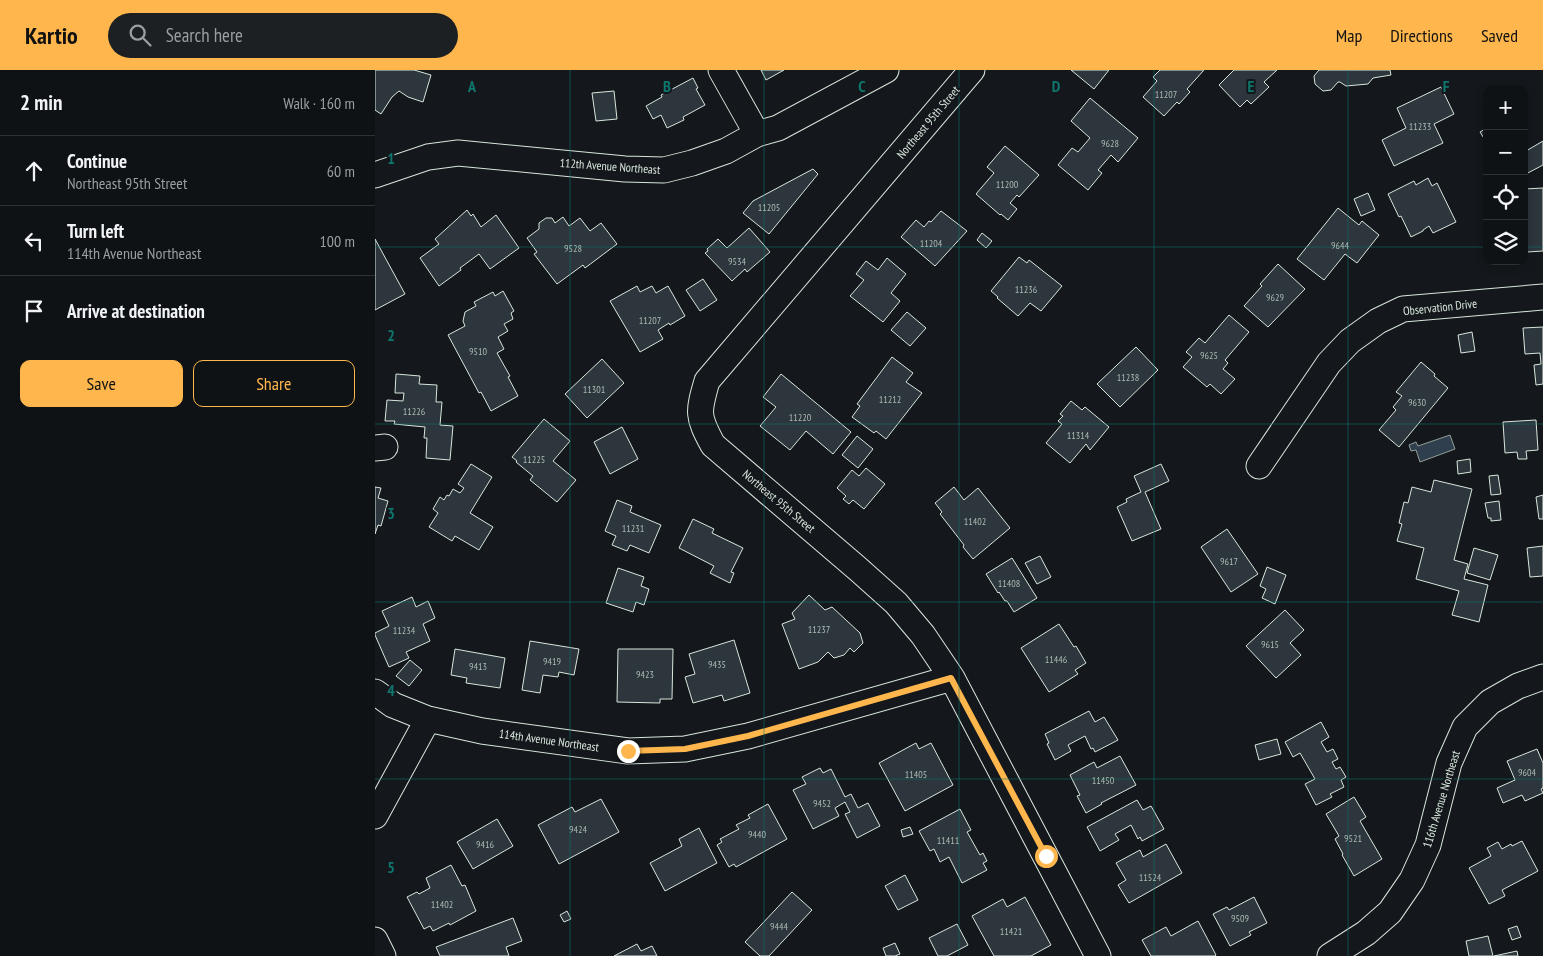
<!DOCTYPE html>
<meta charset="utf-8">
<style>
:root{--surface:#0f1215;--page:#1d2022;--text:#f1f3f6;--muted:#9b9ea0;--line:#2f3234;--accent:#ffb74d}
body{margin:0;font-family:"PT Sans Narrow",sans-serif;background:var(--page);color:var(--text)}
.controls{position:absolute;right:15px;top:15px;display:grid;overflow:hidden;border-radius:10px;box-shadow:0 2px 8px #0003}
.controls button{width:45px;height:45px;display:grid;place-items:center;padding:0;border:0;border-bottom:1px solid var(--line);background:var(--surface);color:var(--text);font:25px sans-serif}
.stop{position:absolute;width:15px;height:15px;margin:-11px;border:4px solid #ffb74d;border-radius:50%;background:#fff}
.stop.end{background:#ffb74d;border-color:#fff;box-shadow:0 1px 5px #0008}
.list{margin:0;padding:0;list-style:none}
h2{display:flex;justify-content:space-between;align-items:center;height:65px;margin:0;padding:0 20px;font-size:21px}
h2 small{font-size:16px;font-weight:400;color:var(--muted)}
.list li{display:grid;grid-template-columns:32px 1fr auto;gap:15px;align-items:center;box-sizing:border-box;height:70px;padding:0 20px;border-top:1px solid var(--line)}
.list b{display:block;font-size:19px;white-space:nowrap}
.list p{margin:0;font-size:16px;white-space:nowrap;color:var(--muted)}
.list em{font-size:16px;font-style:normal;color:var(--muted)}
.actions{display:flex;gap:10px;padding:15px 20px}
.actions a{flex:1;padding:11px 0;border:1px solid var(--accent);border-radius:10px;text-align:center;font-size:18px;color:var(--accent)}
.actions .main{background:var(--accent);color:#111}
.icon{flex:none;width:28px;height:28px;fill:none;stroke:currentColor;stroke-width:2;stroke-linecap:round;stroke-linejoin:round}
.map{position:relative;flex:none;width:1168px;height:886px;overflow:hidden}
header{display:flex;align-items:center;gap:30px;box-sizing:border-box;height:70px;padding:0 25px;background:var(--accent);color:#111}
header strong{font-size:24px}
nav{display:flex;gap:28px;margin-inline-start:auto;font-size:18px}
.search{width:350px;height:45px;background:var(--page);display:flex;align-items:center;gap:12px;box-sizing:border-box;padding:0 18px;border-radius:28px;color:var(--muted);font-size:19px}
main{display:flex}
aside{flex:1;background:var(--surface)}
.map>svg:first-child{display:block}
.water{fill:#2f3f4d;stroke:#939e99}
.building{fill:#2c363c;stroke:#d8e6dc}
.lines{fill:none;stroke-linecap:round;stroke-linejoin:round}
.minor-casing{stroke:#d8e6dc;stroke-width:27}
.minor{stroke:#14181c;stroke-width:25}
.route{stroke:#ffb74d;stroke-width:6}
.grid{fill:none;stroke:#0f766e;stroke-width:1;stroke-opacity:0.55}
.labels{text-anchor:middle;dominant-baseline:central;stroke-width:4;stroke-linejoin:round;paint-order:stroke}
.number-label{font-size:10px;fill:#adbab4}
.street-label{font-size:12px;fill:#d8e6dc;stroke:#14181c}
.grid-label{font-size:16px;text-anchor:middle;font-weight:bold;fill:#0f766e;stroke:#14181c;stroke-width:4;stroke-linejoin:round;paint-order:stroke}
</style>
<header>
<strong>Kartio</strong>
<div class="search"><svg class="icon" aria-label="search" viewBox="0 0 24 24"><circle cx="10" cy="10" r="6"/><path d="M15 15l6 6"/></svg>Search here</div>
<nav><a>Map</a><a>Directions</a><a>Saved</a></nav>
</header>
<main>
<aside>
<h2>2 min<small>Walk · 160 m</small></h2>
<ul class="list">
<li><svg class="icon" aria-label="ahead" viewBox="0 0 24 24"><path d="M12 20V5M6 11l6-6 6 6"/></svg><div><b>Continue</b><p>Northeast 95th Street</p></div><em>60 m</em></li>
<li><svg class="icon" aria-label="left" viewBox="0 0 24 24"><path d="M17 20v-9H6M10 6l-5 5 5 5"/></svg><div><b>Turn left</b><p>114th Avenue Northeast</p></div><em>100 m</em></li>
<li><svg class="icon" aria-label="arrive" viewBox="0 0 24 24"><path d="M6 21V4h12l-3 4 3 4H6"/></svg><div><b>Arrive at destination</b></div></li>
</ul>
<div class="actions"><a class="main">Save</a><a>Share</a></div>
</aside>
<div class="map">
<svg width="1168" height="886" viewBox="0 0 1168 886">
<rect width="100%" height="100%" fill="#14181c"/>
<path class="water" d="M1075,365L1080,379L1045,392L1041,380L1036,381L1034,375L1041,372L1043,376Z"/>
<path class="building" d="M0,0H39L56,5L48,32L33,27L24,21L17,27L6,44L0,40Z
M386,0H409L391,10Z
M696,0H734L719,19Z
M785,0H829L812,19L815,22L804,34L802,32L789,46L768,27L782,11L778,7Z
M859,0H902L889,12L894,17L876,34L872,30L865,37L844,15Z
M944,0H1015L1016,5L998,8L993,14L971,16L965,12H963L956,20L948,21L940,14L939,6Z
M318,8L323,18L321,19L330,35L308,47L309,50L292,58L286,45L278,49L271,36L287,27L286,25Z
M1066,17L1079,44L1059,54L1068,73L1019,96L1007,70L1031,58L1022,38Z
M239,21L242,49L221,51L217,23Z
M715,28L763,68L743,92L736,85L723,100L727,103L713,120L683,95L697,78L703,82L715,68L696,51Z
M1112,58V73L1105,62Z
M1168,71V95L1149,105V77L1151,81Z
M630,76L664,105L644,127L642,125L635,133L642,139L633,150L626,144L625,145L601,124L619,103L612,97Z
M438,99L443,104L394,164L368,143L378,131Z
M1053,108L1057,116L1062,113L1081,152L1058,163L1054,156L1048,160V161L1036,167L1026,146L1024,147L1013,124L1039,111L1041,115Z
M1168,118V181L1152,182L1150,157H1152L1149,140V119Z
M993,123L1000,140L986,146L979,129Z
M963,138L984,155L987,151L1004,165L982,193L970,184L949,210L922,189Z
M92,140L96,146L98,144L106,157L121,145L144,178L115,199L104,184L85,198L86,200L64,216L45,188L64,174L60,169Z
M566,141L592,161L560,196L526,167L541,150L549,157L554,151L556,152Z
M188,147L194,156L205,148L215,161L226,153L242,174L210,198L208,195L182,214L159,184L162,182L152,168L164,159V153L171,148H177L180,153Z
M374,158L395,182L372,202L370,199L357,211L330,183L333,181L332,179L343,169L352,178Z
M607,163L617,171L611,178L602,170Z
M0,169L30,224L0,240Z
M644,187L652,193L654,190L687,216L666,241L655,233L643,246L622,228L623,227L616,221Z
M512,188L531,204L516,223L525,231L508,252L475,226L489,210L481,204L491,191L503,200Z
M903,194L930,219L893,257L869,236L887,216L885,214Z
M328,209L342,230L325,241L311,220Z
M262,216L265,222L277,216L281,223L293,216L310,246L295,255L294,253L283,260L288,269L265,282L235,231Z
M128,221L139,241L136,243L138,249L129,254L133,261L123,267L129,279L122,283L135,306L133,307L143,326L116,341L106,322L104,323L73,265L90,256L88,251L90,242L101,236L99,232L118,222L120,226Z
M532,242L551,258L535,276L516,260Z
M854,245L874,262L850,290L853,293L848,299L860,309L846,324L835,314L832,317L808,297L817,287L811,282L824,268L830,273Z
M1168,257V314L1161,315L1159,295L1166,294L1165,283L1150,284L1148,258Z
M1097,262L1100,281L1086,283L1083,265Z
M761,277L783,300L745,337L722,314Z
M517,287L538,303L531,312L547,323L511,369L501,361L499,363L477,347L485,336L482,334Z
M227,289L249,313L212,348L190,324Z
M1046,292L1060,304L1059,306L1073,318L1024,377L1004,360L1021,340L1018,337L1027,326L1021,322Z
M21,304L45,306L44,314L62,315L61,332H67L65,355L78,356L75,390L51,388L52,368H49L50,357L19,354L20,351H10L12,330L28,331L29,323H20Z
M406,304L476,362L458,384L431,361L415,380L385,356L401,337L388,327Z
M696,331L707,340L710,337L734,357L715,380L711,374L695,393L671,373L687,354L683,351L688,346L685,344Z
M169,349L195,371L178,391L201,410L182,432L155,410L158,406L141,392L142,391L137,387Z
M1161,350L1163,380L1151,381L1152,389H1143L1142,382L1130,383L1128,352Z
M247,357L263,389L235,404L219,372Z
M482,366L498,379L483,398L467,385Z
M1095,389L1096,402L1083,404L1082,391Z
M96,394L117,407L95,443L118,457L104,480L80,466L77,471L54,457L63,443L58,439L65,427L69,430L72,425L74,426L78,419L85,423L89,418L83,414Z
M786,394L794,411L770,422L786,459L757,471L742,437L752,432L751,429L766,422L759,406Z
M491,398L510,414L489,439L478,430L474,434L468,429L471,426L462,418L477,400L484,406Z
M1123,405L1126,424L1116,425L1114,406Z
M1059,410L1097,419L1079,490L1093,494L1089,509L1113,515L1104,552L1077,545L1084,521L1041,509L1049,478L1022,471L1027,454L1024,453L1029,432L1033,433L1037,417L1056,422Z
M0,417L6,418L3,428L13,431L6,456L3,455L0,464Z
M579,417L589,430L603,418L635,458L598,489L588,477L589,475L565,444L567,442L560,433Z
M1168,425V449H1164L1161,427Z
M242,430L257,436L255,442L286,455L274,483L255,475L252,481L237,475L241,466L230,461Z
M1124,431L1126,450L1116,451V448H1113L1110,433Z
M318,449L339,459L337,463L368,478L356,502L359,503L355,513L335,503L339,496L304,478Z
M852,459L883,504L856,522L826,477Z
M1168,476V506L1155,507L1152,478Z
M1099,478L1123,485L1115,510L1092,503Z
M665,486L676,507L662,514L650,493Z
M637,488L662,528L639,542L632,531H630L624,522L623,523L611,504Z
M892,497L911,505L900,534L887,528L891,519L885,516Z
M243,498L269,507L266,516L274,519L269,535L261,532L258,542L231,533Z
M434,525L450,540L457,537L485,563L488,573L479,582L475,578L469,585L459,588L453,582L443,592L424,599L407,554L420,549L417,543Z
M37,527L41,537L53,531L60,548L48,554L55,571L31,582L34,588L14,597L0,565V563L14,556L7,541Z
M910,540L929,560L915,573L926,585L901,608L871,576Z
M684,554L699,577L701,576L711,593L700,600L703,604L674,622L646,578Z
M359,570L375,623L349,631L347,625L318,633L310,607L320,604L314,584Z
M155,571L204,579L199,605L184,602L183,607L168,605L165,623L147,620Z
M80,579L130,588L125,618L91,613L92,608L76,605Z
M243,579H298L297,629H285V633L242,632Z
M35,590L47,600L34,616L21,606Z
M714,641L720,652L729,647L743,670L720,682L718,678L716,679L710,666L693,675L696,681L680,690L672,674L674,673L670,664Z
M946,652L954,667L946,672L952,682L958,679L963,689L957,692L961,699L965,697L971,707L966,710L969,717L955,724L957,727L941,735L930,714L940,709L925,683L918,687L910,672Z
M902,669L906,684L884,690L880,675Z
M541,673L544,679L556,673L578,715L530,741L504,693Z
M1162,679L1168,693V718L1166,719L1168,723L1150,731L1147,725L1128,733L1122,718L1140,710L1132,691Z
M745,686L761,715L726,733L727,734L711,743L702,726L705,725L695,705L719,692L722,698Z
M445,698L448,703L456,699L470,727L476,724L483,738L493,733L505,756L482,768L470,744L475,742L470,732L460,738L464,746L438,759L418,720L431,714L427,707Z
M979,727L991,747L985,751L1007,789L979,806L967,785L968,784L960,769L964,766L951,744Z
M226,729L244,762L184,794L163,755L197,737L200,742Z
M762,730L768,740L776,736L789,759L767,771L765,767L763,769L756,755L740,764L744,770L725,781L712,757Z
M393,734L412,769L361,797L359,794L354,797L342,775L347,772L345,769L364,759L361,755L375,748L373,745Z
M585,739L596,760L592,762L605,785L608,783L612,791L608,793L612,800L587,813L574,787L565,792L559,779L555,781L544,761Z
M122,749L138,776L98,799L82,772Z
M535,757L538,764L528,767L526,760Z
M324,758L342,793L290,821L275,793L307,776L304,769Z
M1147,771L1163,801L1127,820L1130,826L1114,834L1094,798L1116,786L1112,778L1123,772L1127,779L1136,774L1137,776Z
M791,774L807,803L754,833L743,815L751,810L741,793L765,780L768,787Z
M76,795L87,816L90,815L101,841L75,855L74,853L58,861L55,856L49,859L32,827L42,822L44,824L55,818L51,808Z
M530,805L543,830L523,840L510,816Z
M417,822L437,840L394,886H385L370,872Z
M650,827L676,875L656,886H619L597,846L628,829L632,837Z
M879,827L892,853L874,862L876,865L855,876L838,844L852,837L854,840Z
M192,841L196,849L189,852L185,845Z
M138,848L147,871L131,877L134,886H65L61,877Z
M823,851L841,885L840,886H776L767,870L791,857L796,866Z
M582,854L593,875L572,886H563L554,868Z
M1142,856L1146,867L1137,870L1133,859Z
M1113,866L1118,886H1094L1091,871Z
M520,873L525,884L520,886H511L508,878Z
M262,874L266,881L277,876L282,886H239Z
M1142,881L1143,886H1119Z"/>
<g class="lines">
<g class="minor-casing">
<path id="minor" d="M346,0L382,64
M597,0L332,311C323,342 322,346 338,375L483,499L521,533L548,565L577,608L723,886
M0,105L53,87L83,83L250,99L289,100L317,93L351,81L382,64L403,58L511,0
M0,378L10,377
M884,396L954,293L975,271L1003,251L1028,239L1168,227
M0,622L18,635L53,649L107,661L253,681L310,679L373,666L577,608
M0,746L53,649
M0,870L8,886
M955,886L991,863L1015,842L1037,810L1053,775L1074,693L1090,657L1115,632L1143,616L1168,607"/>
</g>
<use href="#minor" class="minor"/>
</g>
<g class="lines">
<path class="route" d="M253,681L310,679L373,666L576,608L671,786"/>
</g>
<path class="grid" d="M195,0V886M389,0V886M584,0V886M779,0V886M973,0V886M0,177H1112M1149,177H1168M0,354H1168M0,532H1168M0,709H1168"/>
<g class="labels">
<g class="number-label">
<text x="791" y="24">11207</text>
<text x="1045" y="56">11233</text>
<text x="735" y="73">9628</text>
<text x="632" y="114">11200</text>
<text x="394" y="137">11205</text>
<text x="556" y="173">11204</text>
<text x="965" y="175">9644</text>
<text x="198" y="178">9528</text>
<text x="362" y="191">9534</text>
<text x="651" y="219">11236</text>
<text x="900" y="227">9629</text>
<text x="275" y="250">11207</text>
<text x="103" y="281">9510</text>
<text x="834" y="285">9625</text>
<text x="753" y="307">11238</text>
<text x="219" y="319">11301</text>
<text x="515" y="329">11212</text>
<text x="1042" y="332">9630</text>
<text x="39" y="341">11226</text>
<text x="425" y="347">11220</text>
<text x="703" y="365">11314</text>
<text x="159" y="389">11225</text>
<text x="600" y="451">11402</text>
<text x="258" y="458">11231</text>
<text x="854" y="491">9617</text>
<text x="634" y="513">11408</text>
<text x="444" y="559">11237</text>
<text x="29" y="560">11234</text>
<text x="895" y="574">9615</text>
<text x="681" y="589">11446</text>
<text x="177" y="591">9419</text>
<text x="342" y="594">9435</text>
<text x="103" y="596">9413</text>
<text x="270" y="604">9423</text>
<text x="1152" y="702">9604</text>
<text x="541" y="704">11405</text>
<text x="728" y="710">11450</text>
<text x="447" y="733">9452</text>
<text x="203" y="759">9424</text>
<text x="382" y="764">9440</text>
<text x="978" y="768">9521</text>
<text x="573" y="770">11411</text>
<text x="110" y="774">9416</text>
<text x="775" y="807">11524</text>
<text x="67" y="834">11402</text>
<text x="865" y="848">9509</text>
<text x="404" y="856">9444</text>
<text x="636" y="861">11421</text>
</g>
<g class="street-label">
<text transform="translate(553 52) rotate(-50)">Northeast 95th Street</text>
<text transform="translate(235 96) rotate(4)">112th Avenue Northeast</text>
<text transform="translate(1065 237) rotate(-6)">Observation Drive</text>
<text transform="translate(404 431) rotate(40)">Northeast 95th Street</text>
<text transform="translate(174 670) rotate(8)">114th Avenue Northeast</text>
<text transform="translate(1066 729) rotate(-73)">116th Avenue Northeast</text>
</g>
</g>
<g class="grid-label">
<text x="97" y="22">A</text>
<text x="292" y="22">B</text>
<text x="487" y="22">C</text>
<text x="681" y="22">D</text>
<text x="876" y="22">E</text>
<text x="1071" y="22">F</text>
<text x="16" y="94">1</text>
<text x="16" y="271">2</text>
<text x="16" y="449">3</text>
<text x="16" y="626">4</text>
<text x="16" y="803">5</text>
</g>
</svg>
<div class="controls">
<button>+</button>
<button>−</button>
<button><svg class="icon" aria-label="locate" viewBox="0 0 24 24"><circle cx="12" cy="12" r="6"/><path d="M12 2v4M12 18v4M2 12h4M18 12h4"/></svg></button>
<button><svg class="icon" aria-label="layers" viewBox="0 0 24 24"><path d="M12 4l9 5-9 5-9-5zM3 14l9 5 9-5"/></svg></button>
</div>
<div class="stop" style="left:671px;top:786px"></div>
<div class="stop end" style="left:253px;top:681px"></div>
</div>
</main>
